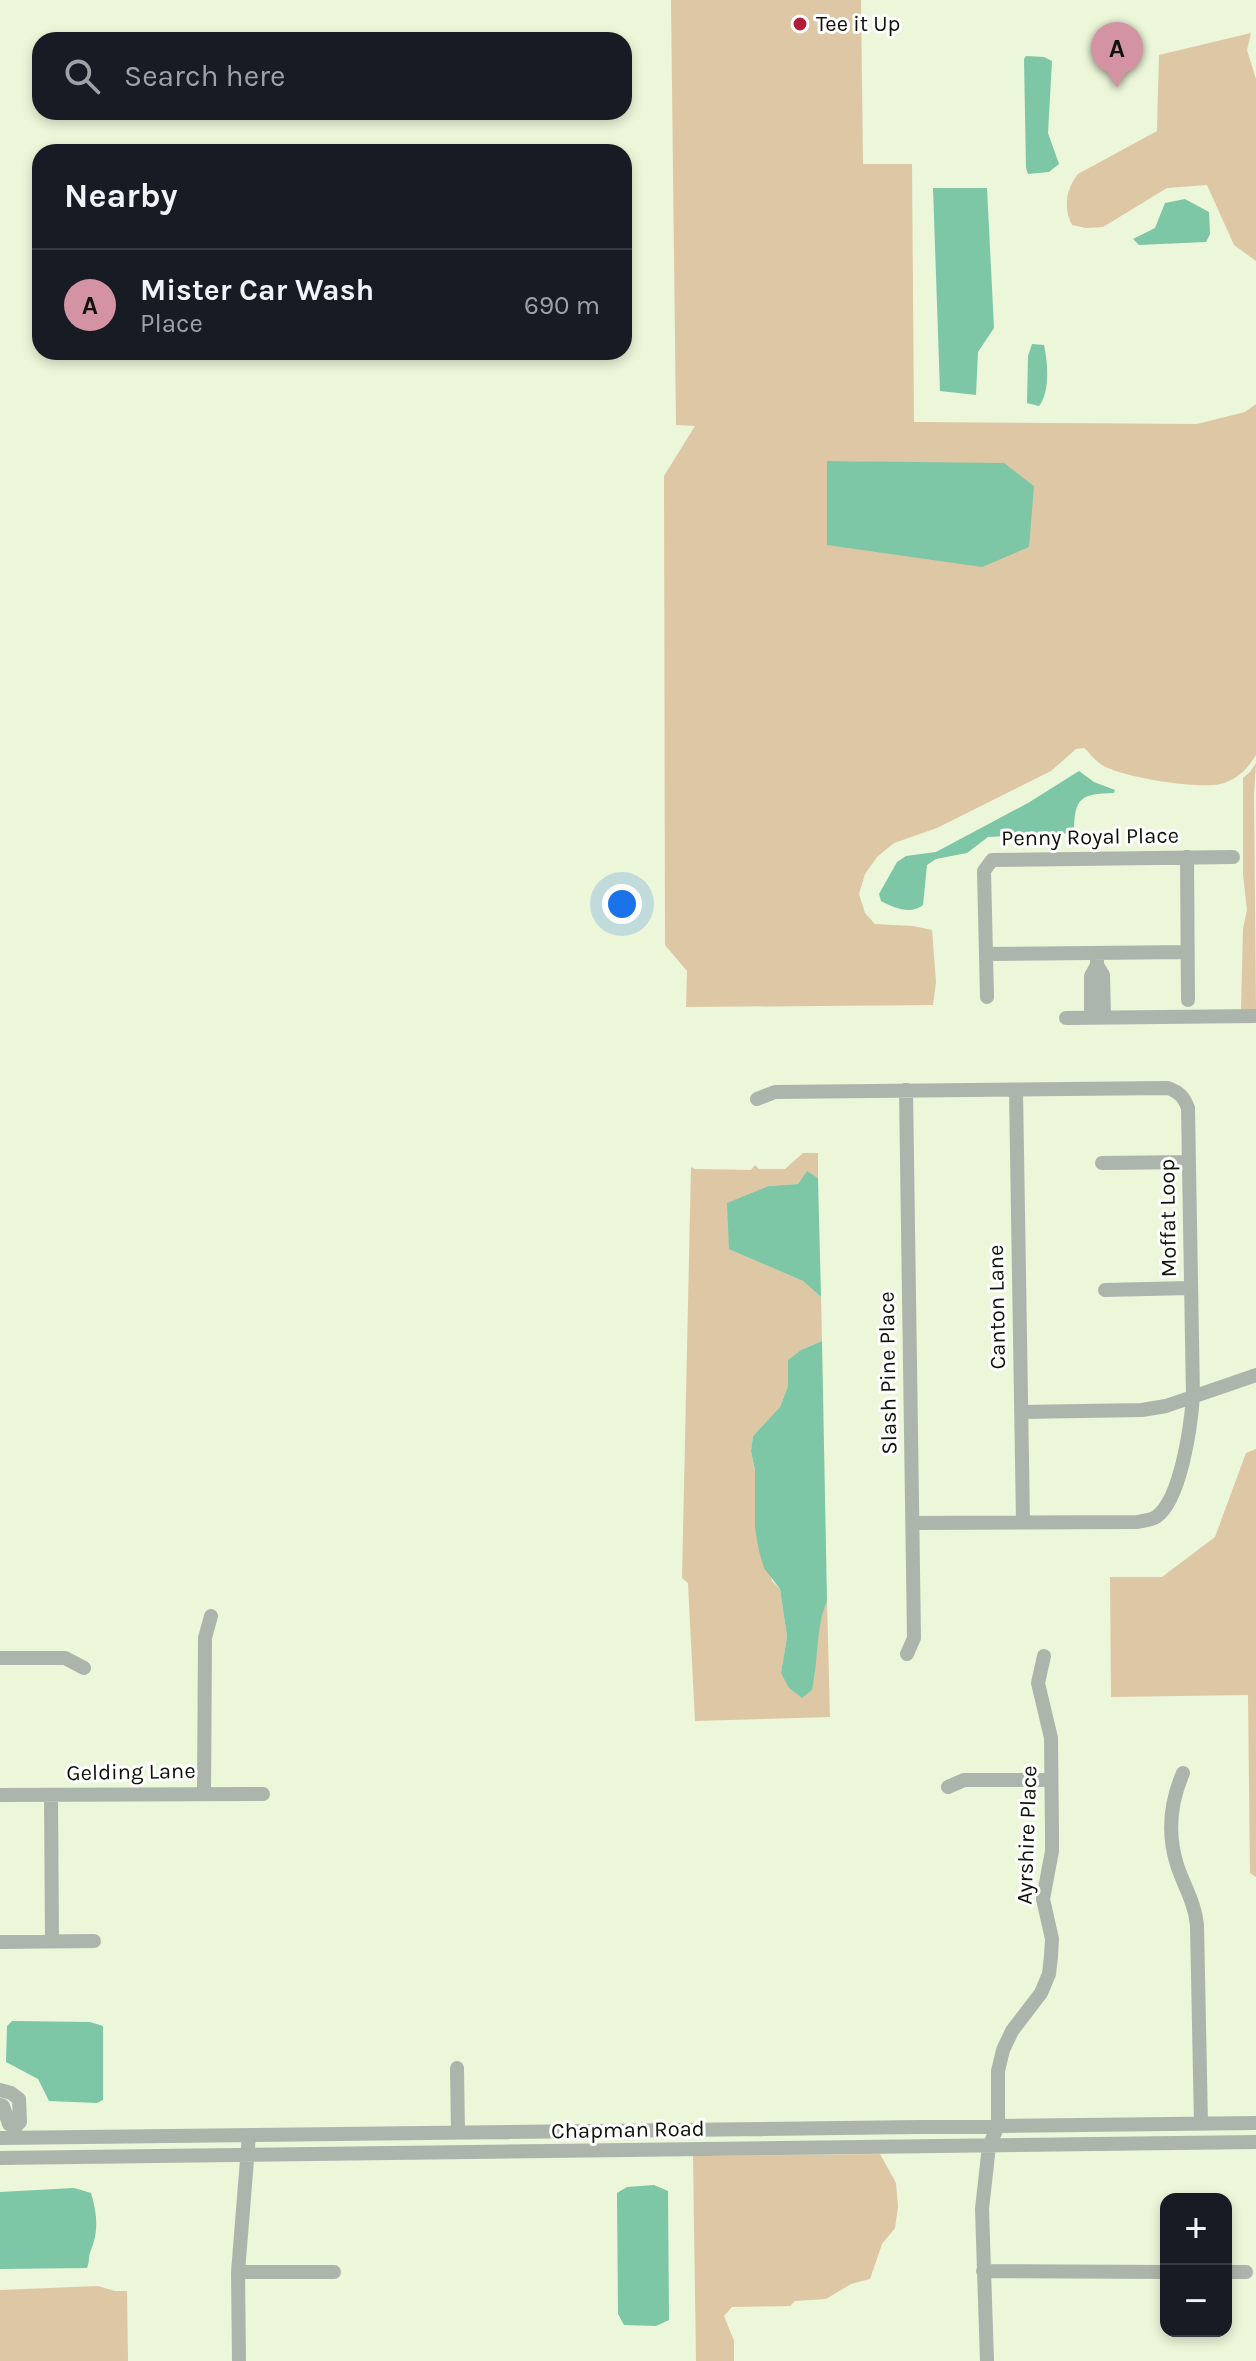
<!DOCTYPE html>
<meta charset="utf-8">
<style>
:root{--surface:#171b24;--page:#242831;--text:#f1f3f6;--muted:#9ea1a6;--line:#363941;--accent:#d493a2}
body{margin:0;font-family:Karla,sans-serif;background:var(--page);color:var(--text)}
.controls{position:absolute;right:24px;bottom:24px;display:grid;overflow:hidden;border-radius:16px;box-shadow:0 4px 12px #0003}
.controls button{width:72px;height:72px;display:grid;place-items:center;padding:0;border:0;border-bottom:2px solid var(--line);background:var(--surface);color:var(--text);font:40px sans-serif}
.you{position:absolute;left:622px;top:904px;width:28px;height:28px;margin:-20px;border:6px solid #fff;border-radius:50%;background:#1a73e8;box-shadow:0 0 0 12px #1a73e833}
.badge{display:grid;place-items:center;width:52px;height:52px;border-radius:50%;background:var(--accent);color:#111;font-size:26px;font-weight:700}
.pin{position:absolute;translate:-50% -66px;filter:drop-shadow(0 2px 4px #0008)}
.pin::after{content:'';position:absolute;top:42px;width:28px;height:24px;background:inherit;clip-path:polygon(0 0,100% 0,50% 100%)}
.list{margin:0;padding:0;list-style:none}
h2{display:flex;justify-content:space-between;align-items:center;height:104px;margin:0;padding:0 32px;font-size:34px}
h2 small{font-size:26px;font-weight:400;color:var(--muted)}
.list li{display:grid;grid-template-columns:52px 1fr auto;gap:24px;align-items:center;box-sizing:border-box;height:112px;padding:0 32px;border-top:2px solid var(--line)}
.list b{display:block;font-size:30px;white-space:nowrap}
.list p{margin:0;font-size:26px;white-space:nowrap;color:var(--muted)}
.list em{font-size:26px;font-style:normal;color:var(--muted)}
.icon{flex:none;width:44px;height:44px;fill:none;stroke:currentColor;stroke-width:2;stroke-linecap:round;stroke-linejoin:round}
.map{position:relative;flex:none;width:1256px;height:2361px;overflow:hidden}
.search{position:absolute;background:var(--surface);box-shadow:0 4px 12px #0003;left:32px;top:32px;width:600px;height:88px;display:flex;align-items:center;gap:20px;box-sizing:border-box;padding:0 28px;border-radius:24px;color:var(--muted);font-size:30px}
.panel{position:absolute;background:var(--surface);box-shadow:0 4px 12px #0003;left:32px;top:144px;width:600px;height:216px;border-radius:24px}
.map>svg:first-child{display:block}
.green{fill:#ddc7a4;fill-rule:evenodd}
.water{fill:#7dc6a6}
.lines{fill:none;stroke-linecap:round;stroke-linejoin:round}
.minor{stroke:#acb5ab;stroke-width:14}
.poi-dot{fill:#b11e3b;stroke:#fff;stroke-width:3}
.labels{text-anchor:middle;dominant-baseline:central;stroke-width:6;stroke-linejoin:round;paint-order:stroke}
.poi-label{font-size:22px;fill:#0f1208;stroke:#fff;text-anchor:start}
.street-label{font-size:22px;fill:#0f1208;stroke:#fff}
</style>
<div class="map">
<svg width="1256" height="2361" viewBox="0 0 1256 2361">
<rect width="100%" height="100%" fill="#ecf6d9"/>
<path class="green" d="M671,0H861L863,164H912L914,422L1197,424L1245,412L1256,404V755C1248,768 1239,778 1224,783C1204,791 1121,777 1102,765C1095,761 1090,753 1084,748L1076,749L1051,771L937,828L894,843L877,857L865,874L859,894L865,913L875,924L913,926L932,930L936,982L933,1005L686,1007L687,971L665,945L664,476L695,426L676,425ZM827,461L1004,464L1034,486Z
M1251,33L1247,50L1256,79V261L1234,245L1207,185L1167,188L1103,227L1086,228L1072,225C1063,208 1066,189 1078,174L1157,131L1159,55Z
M1256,763L1254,794L1256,1010L1241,1009L1243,929L1247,910L1243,874V778L1250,772Z
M803,1153H818V1178L807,1172L798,1184L769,1186L730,1249L803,1281L821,1297L822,1341L801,1350L788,1360V1386L780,1407L753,1436L751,1451L755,1470V1528L772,1581L780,1589L787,1637L781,1673L814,1681L818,1623L827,1601L830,1717L695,1721L688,1583L682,1578L691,1167L695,1169L751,1170L755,1165L759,1169H785Z
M1256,1449V1877L1250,1873L1248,1695L1111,1697L1110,1577H1162L1215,1537L1246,1453Z
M880,2154L896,2183L898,2207L895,2228L882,2244L870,2279L851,2284L826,2299L795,2301L790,2306L732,2307L724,2316L734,2341V2361H696L693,2156Z
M98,2286L115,2291H127L128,2361H0V2290Z"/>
<path class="water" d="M1026,56L1044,57L1052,61L1048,133L1059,164L1049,172L1028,174L1026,168L1024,59Z
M933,188H987L994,328L978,352L976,395L940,391Z
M1185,199L1209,212L1210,234L1206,242L1139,245L1133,239L1155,228L1165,203Z
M1032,344L1044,345C1048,363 1050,392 1039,406L1027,403L1028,356Z
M827,461L1004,463L1034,486L1029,547L982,567L827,545Z
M1079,771L1094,782L1115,790L1114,793C1081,794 1074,797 1074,833L988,837L967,853L936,859L927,865L923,905C911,915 894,908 881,901L879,894L897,862L906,856L936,852L1028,803Z
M807,1171L818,1178L821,1297L803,1281L729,1249L727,1203L769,1186L798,1184Z
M822,1341L827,1601C815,1630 819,1659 812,1690L802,1698L789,1688L781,1673L787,1637L780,1589L764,1568L759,1551L755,1528V1470L751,1451L753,1436L780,1407L788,1386V1360L801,1350Z
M12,2021L90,2022L103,2026V2100L97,2103L49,2101L38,2079L6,2062L7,2026Z
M654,2185L668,2191L669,2320L656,2326L624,2325L618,2314L617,2193L627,2187Z
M74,2188L91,2193C97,2213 99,2231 91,2250C88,2256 90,2261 87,2268L0,2269V2192Z"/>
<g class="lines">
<path class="minor" d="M1187,857L1188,1000
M986,954L1187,952
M1097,965L1103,975L1104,1017
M987,997L984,871L992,860L1233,857
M1066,1018L1256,1016
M1091,1018V976L1097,965V953
M906,1090L914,1638L907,1654
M1016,1090L1023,1522
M757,1099L775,1092L1168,1088C1179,1092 1184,1097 1188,1108L1193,1396C1191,1425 1181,1500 1156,1517C1151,1520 1143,1521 1137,1522L913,1523
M1102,1163L1189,1162
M1105,1290L1190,1288
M1021,1412L1142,1410L1166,1406L1256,1375
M0,1658H65L84,1668
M1183,1773C1170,1803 1167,1833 1177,1865C1184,1886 1195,1903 1197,1925L1201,2124
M948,1787L964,1780H1051
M204,1794L205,1638L211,1616
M0,1795L263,1794
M51,1795L52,1941
M0,1942L94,1941
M457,2068L458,2133
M0,2090L11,2093L19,2099L20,2122L15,2127V2138
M0,2105L3,2106L9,2124L15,2127
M0,2138L1256,2123
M0,2158L1256,2142
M983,2271L1166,2272
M238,2272H334
M1226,2272H1246
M239,2361L238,2272L249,2135
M987,2361L982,2209L989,2146L998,2126V2071L1003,2050L1012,2031L1041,1993L1049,1974L1051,1956L1052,1939L1043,1899L1052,1851V1833L1051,1738L1038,1683L1044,1656"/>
</g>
<circle class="poi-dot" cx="800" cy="24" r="8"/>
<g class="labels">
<g class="poi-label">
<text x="816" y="24">Tee it Up</text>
</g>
<g class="street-label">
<text transform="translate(1090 837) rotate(-1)">Penny Royal Place</text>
<text transform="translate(1168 1218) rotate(-91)">Moffat Loop</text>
<text transform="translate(997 1307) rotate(-91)">Canton Lane</text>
<text transform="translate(888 1373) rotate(-91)">Slash Pine Place</text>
<text transform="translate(131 1772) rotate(-1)">Gelding Lane</text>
<text transform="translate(1027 1835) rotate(-88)">Ayrshire Place</text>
<text transform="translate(628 2130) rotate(-1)">Chapman Road</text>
</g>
</g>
</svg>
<div class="controls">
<button>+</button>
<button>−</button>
</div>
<div class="you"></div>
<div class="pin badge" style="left:1117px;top:88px">A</div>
<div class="search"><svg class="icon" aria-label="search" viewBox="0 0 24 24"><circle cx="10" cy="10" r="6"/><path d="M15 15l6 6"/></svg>Search here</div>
<section class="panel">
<h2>Nearby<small></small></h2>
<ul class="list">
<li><span class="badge">A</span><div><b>Mister Car Wash</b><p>Place</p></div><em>690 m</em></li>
</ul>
</section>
</div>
